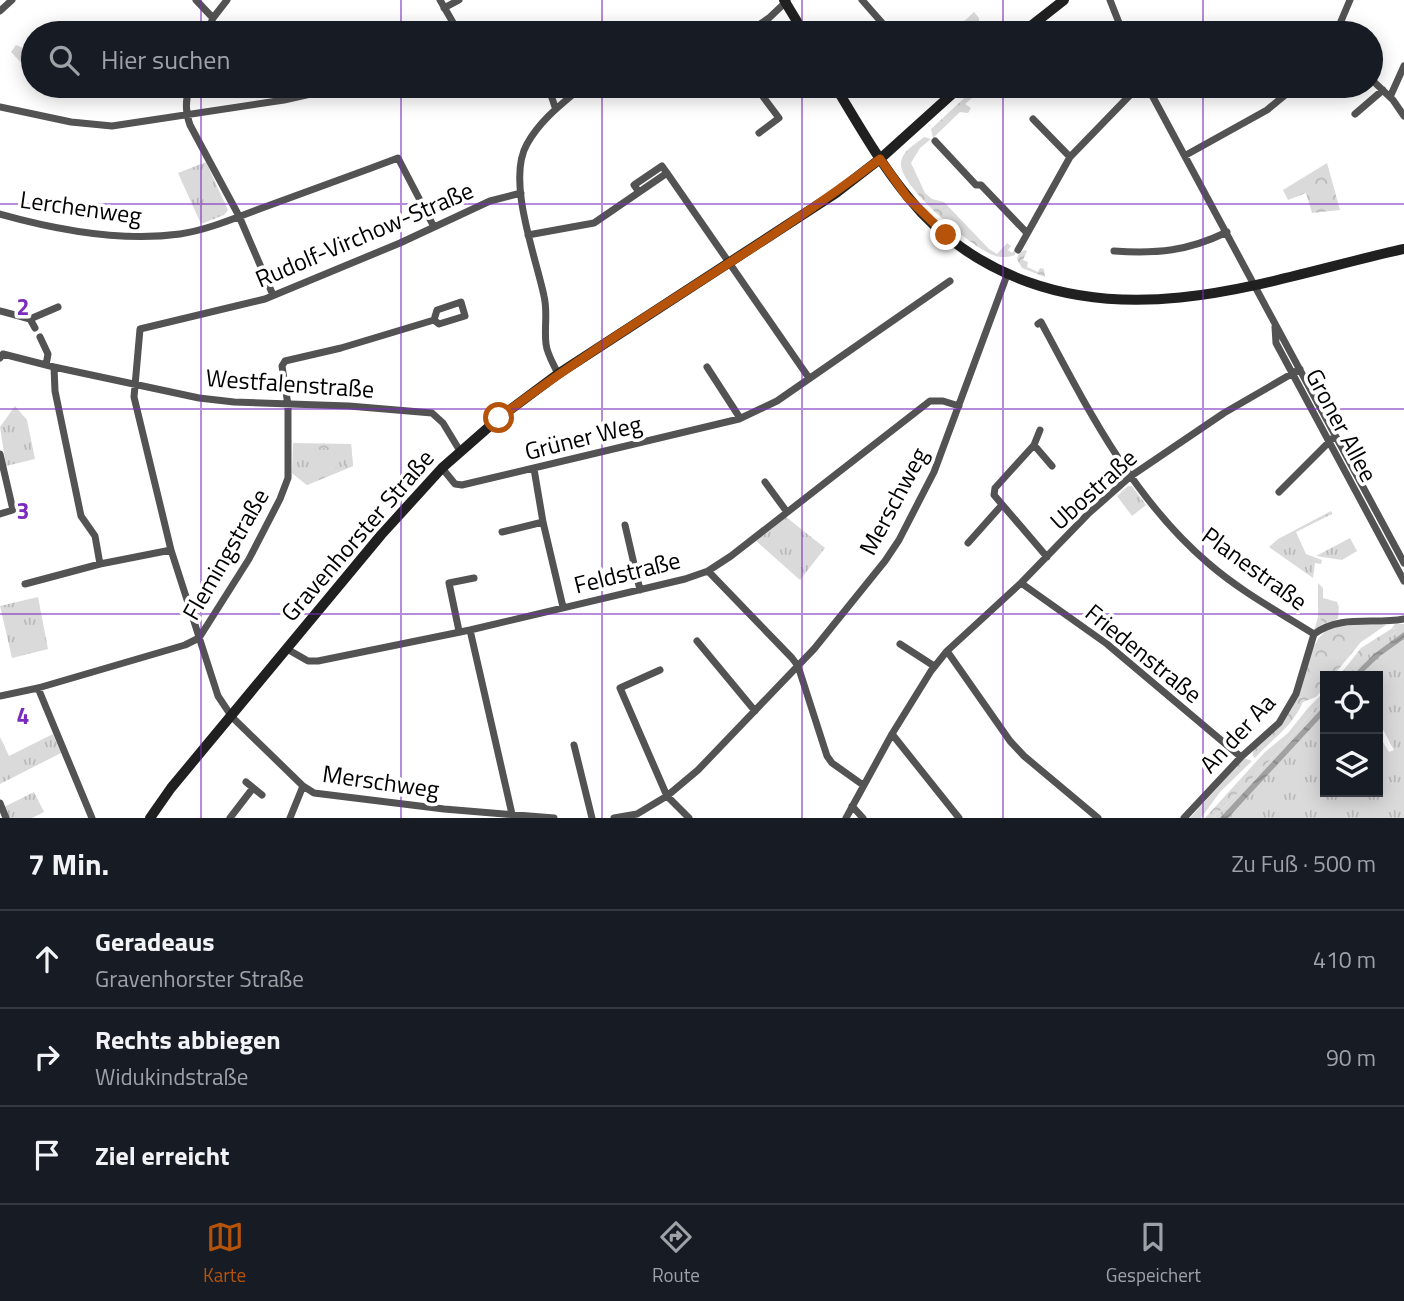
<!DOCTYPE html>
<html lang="de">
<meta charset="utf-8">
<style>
:root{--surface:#171b24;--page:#20242c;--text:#f1f3f6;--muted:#9ea1a6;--line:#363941;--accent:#b45309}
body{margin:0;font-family:"Titillium Web",sans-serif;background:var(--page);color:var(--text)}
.controls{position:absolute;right:21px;bottom:21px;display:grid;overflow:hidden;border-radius:0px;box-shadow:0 4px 18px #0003}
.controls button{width:63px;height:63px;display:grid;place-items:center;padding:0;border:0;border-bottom:2px solid var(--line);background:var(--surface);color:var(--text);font:35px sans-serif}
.stop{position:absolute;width:21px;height:21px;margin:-16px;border:5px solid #b45309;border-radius:50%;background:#fff}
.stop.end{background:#b45309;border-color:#fff;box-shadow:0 2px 7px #0008}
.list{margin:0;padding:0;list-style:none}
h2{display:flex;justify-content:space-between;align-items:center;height:91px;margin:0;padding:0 28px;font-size:30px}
h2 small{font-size:23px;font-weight:400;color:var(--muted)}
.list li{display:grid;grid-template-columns:46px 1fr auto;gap:21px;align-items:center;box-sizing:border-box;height:98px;padding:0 28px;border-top:2px solid var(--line)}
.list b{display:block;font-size:26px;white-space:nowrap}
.list p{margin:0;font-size:23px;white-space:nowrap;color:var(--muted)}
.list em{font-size:23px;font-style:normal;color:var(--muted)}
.icon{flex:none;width:38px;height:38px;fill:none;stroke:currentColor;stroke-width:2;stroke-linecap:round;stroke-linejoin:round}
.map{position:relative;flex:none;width:1404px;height:818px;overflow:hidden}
.search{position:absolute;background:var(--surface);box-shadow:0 4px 18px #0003;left:21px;right:21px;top:21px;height:77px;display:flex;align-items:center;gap:18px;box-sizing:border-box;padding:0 24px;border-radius:38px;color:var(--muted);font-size:26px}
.sheet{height:385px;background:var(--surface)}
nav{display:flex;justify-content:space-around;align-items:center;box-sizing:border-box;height:98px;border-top:2px solid var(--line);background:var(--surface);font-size:19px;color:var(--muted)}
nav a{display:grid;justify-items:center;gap:4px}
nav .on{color:var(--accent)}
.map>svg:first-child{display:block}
.grass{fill:url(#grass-tufts)}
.forest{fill:url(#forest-crowns)}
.water{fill:url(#water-waves)}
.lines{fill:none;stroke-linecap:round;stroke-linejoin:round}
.minor{stroke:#535353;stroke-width:7}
.secondary{stroke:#202020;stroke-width:10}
.route{stroke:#b45309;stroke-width:9}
.grid{fill:none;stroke:#7b2cbf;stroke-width:2;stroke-opacity:0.55}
.labels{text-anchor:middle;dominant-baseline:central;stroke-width:7;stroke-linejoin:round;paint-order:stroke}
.street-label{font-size:24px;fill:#000;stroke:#fff}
.grid-label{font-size:23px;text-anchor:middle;font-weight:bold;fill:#7b2cbf;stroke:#fff;stroke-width:7;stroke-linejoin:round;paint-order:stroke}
</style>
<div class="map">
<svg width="1404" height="818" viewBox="0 0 1404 818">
<defs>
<pattern id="grass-tufts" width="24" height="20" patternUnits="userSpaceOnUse" patternTransform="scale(1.75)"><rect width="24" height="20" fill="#dadada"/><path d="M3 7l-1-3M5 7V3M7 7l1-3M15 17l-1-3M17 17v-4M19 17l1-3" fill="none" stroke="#b9b9b9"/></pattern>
<pattern id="forest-crowns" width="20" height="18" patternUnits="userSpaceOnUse" patternTransform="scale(1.75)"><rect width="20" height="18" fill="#dadada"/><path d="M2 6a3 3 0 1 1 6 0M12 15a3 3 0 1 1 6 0" fill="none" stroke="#b9b9b9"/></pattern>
<pattern id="water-waves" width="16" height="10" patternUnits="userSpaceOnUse" patternTransform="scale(1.75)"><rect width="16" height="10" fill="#a1a1a1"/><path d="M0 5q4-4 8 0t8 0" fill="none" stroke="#898989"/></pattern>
</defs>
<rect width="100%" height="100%" fill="#fff"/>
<path class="grass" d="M974,12L979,18V32L970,33L961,24Z
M206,162L228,210L224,215L201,224L178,173Z
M15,406L27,420L35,459L6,466L0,427Z
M293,443L351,444L353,466L307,485L292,473Z
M1128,486H1132L1146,505L1132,516L1117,496Z
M1331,511L1332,514L1296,532L1306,554L1322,560L1321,564L1315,563L1313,578L1269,547L1278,539Z
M786,517L825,548L800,580L756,541Z
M1350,538L1357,551L1342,560L1316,556Z
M1318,583L1323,588V598L1337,602L1339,607L1337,611L1319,616L1323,624L1314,631L1318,617Z
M38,597L48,649L12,658L0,606Z
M1395,624H1404V818H1213L1274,756L1325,697V792H1378V734L1389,752L1394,750L1381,726L1378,725V676H1345L1367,653L1397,631L1396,628L1391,629Z
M53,734L61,753L0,784V737L9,756Z
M34,792L44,812L32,818H8L4,807Z"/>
<path class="forest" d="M16,45L23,48L22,53L30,62L27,69L11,52Z
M974,89L978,91V93L965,104L971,108L968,113L960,112L933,138L931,129Z
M924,137L931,139L920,148L911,163L925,193L932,199L944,202L989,249L997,254L1007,243L1011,246L1008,250L1012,253L1016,248L1015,255C1010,257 1001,258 996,256C974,250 900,187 901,164C901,151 916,144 924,137Z
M1327,163L1340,210L1312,213L1306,193L1288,200L1283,190Z
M1024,250L1027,251L1023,260L1028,262L1027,267L1038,272L1040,268L1044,269L1045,277L1022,268L1017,259L1018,255Z
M300,444H351L353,466L307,485L292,473L299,472L307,480C319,475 322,478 329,465L339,468L347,464L348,452L342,449L301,447Z
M1339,607L1338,619L1323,624L1319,616L1323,611H1337Z
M1347,624L1386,625L1361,642L1333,676H1325V687L1316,697L1303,702C1292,727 1274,737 1255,758L1253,756V750C1267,738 1281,726 1291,710C1302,690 1308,643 1326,631C1332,627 1340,626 1347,624Z
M1397,628V631C1378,645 1361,659 1345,676H1339L1361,648L1391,629Z
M1325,691V697L1274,756L1213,818H1205L1264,753L1288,733L1308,708Z
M1244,758L1252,761L1220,792L1201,818H1190Z"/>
<path class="water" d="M1404,632V639L1380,656L1359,676H1352L1374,654Z
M1325,705V713L1228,818H1220Z"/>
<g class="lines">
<path class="minor" d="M196,0L213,18
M440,0L459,33
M862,0L891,33
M1110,0L1123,33
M444,8L459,0
M0,11L12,0
M207,33L213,18L227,0
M747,33L769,18L787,1
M1336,33L1350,0
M1371,79L1393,100L1404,116
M190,86C185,100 185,112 190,125L239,216L273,295
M548,86L555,107
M755,86L779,118L759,133
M1147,86L1404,563
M1390,97L1404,66
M0,107L71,122L112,126L284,100L346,86
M1355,114L1383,90
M1033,119L1070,157
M935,141L976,185H981L1027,233
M1186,155L1267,110L1296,86
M639,192L634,185L662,166L667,173
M521,193L490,201L400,243L265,299L140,329L134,397L171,550L218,696L232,717L303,786L314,793L444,809L554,818
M0,214C57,230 121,242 180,234C208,230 237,217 262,208C308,191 353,175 398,158L434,227
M528,235L594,223L667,173L809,378
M1018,250L1070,157L1133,92L1146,86
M1114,251C1157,254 1188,251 1227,232
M0,311L30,319L35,328
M30,319L58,307
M1038,324L1041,322C1087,408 1133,499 1208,563C1240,591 1279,612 1314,634
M1275,327L1276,343L1404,581
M40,337L48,354L46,365
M0,358L3,354L54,367L199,398L234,402L349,406L432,413L443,423L460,451
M54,367L55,391L81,516L95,536L100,564
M707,367L740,418
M558,374C554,365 547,354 546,344C544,328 548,312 544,296C536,257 506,180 527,144C541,119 562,104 583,86
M1040,430L1034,445L995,488L994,495L1047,557
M1034,445L1052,466
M0,454L13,510L0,514
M442,468L455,484L462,485L739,419L777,401L950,281
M534,469L543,522L563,607
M765,482L787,512
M1279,492L1333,438
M625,525L640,590
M502,532L543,522
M968,543L1001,506
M708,571L792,658L798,666L827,756L832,763L863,785
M1021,583L1107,644L1241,757
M25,584L100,564L171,550
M470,630L512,814
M459,631L449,583L474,578
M697,641L755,711
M900,644L934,666
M287,649L308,661H318L470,630L685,579L708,571L731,556L930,401H943L959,406
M947,651L1010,741L1024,756L1098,818
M660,670L620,688L667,796L689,818
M38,688L92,818
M0,696L38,688L185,645L199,638L249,559L280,499L288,478V405L282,366L285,361L341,348L434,320L439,324L465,316L461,302L437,310L434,320
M892,734L959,818
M574,745L592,818
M246,782L262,795
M0,803L6,818
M852,806L863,818
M230,818L253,788
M290,818L303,786
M614,818L637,814L667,796L698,770L814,649L885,561L899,540L934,472L1007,275
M846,818L892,734L931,671L947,651L1021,583L1088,514L1131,476L1224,413L1300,369
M1184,818L1241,757L1279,723L1296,694L1314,634C1341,614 1373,625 1404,619"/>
<path class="secondary" d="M784,0L804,33
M1022,33L1064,0
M835,86C858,124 880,163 908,197C940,237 981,265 1028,282C1153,327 1281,276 1404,249
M150,818L171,788L381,535L442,468L499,418L558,374L836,193L880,159L961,86"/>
</g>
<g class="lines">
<path class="route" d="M499,418C621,325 758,252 880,159L907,197L946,235"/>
</g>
<path class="grid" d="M201,0V33M401,0V33M602,0V33M802,0V33M1003,0V33M1203,0V33M201,86V818M401,86V818M602,86V818M802,86V818M1003,86V818M1203,86V818M0,204H1404M0,409H1404M0,614H1404"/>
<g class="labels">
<g class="street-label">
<text transform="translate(81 207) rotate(8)">Lerchenweg</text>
<text transform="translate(364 234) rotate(-23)">Rudolf-Virchow-Straße</text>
<text transform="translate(290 383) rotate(4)">Westfalenstraße</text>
<text transform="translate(1342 425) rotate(62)">Groner Allee</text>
<text transform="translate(583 437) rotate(-14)">Grüner Weg</text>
<text transform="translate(1093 489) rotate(-42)">Ubostraße</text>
<text transform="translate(893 501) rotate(-62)">Merschweg</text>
<text transform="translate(357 535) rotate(-49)">Gravenhorster Straße</text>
<text transform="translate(225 554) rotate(-60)">Flemingstraße</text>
<text transform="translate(1255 568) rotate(36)">Planestraße</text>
<text transform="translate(627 572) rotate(-14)">Feldstraße</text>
<text transform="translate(1144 653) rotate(39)">Friedenstraße</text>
<text transform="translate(1237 733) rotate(-47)">An der Aa</text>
<text transform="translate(381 781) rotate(8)">Merschweg</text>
</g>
</g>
<g class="grid-label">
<text x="23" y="315">2</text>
<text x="23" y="519">3</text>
<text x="23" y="724">4</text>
</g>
</svg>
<div class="controls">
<button><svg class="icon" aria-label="locate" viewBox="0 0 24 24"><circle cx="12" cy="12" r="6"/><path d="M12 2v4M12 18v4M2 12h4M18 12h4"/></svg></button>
<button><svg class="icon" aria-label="layers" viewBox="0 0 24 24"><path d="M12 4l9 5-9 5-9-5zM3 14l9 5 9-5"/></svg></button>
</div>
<div class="stop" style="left:499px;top:418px"></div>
<div class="stop end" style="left:946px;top:235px"></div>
<div class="search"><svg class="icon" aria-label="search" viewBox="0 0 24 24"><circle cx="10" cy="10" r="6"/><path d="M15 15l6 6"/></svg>Hier suchen</div>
</div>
<section class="sheet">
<h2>7 Min.<small>Zu Fuß · 500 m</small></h2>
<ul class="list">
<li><svg class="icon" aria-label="ahead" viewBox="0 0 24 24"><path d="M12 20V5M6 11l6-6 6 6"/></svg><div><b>Geradeaus</b><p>Gravenhorster Straße</p></div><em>410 m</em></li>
<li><svg class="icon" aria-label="right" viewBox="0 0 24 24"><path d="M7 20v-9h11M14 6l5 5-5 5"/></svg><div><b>Rechts abbiegen</b><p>Widukindstraße</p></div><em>90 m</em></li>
<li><svg class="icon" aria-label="arrive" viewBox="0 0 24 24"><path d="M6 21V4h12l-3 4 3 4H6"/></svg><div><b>Ziel erreicht</b></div></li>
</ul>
</section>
<nav>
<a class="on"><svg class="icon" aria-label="map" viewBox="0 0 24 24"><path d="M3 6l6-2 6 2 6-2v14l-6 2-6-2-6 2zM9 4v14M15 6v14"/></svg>Karte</a>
<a><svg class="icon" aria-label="directions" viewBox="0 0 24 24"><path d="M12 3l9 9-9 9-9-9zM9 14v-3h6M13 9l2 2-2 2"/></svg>Route</a>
<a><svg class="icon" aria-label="saved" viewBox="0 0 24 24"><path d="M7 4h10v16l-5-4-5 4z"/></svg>Gespeichert</a>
</nav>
